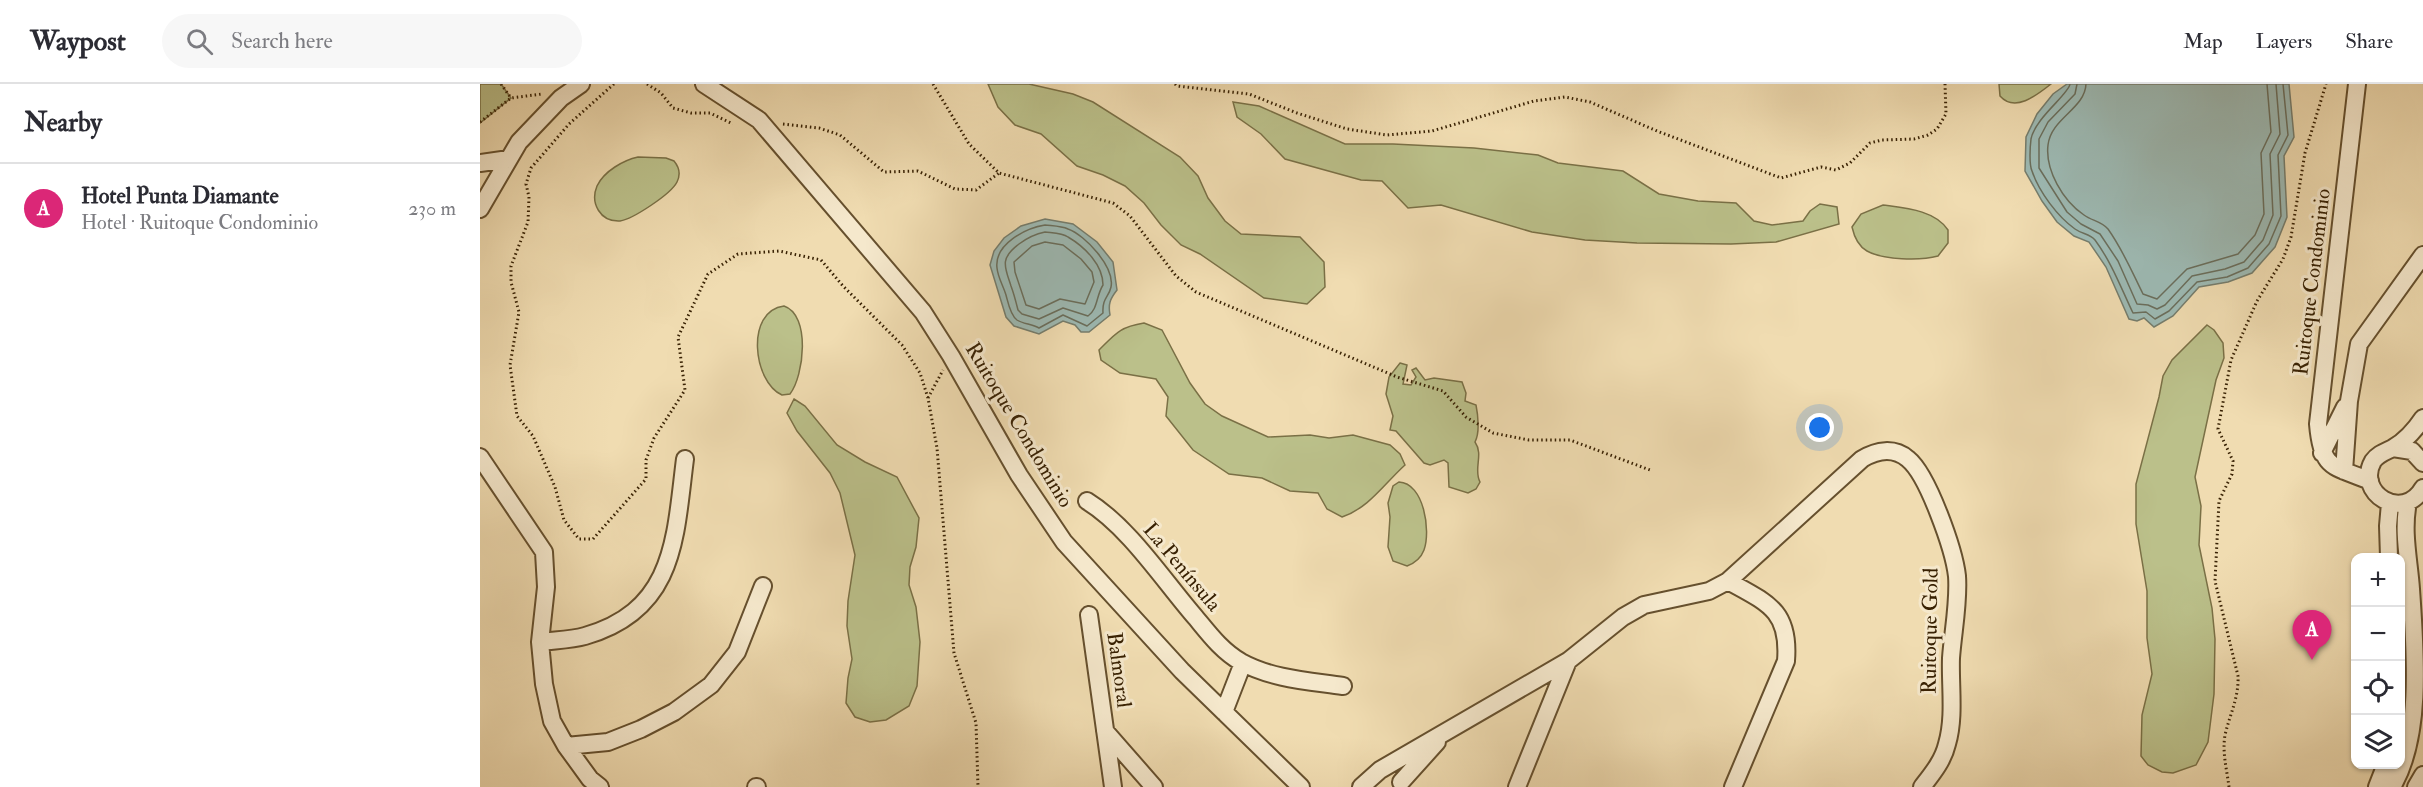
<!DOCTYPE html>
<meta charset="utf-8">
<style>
:root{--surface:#fff;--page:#f7f7f7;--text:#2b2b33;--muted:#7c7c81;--line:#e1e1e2;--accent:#db2777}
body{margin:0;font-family:"IM FELL Double Pica",serif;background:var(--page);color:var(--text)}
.controls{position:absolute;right:18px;bottom:18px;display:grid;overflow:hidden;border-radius:12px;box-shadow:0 2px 4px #0004}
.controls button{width:54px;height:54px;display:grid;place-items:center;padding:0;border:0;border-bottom:2px solid var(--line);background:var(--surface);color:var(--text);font:30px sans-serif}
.you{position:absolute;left:1340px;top:344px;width:21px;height:21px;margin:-15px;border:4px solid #fff;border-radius:50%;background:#1a73e8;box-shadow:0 0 0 9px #1a73e833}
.badge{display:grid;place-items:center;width:39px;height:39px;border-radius:50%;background:var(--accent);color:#fff;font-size:20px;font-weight:700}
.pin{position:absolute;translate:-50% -50px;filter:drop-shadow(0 2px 3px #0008)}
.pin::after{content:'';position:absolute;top:32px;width:21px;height:18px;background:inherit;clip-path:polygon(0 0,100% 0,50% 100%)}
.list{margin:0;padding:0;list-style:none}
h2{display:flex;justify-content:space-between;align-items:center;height:78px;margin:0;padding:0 24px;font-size:26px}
h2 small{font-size:20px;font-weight:400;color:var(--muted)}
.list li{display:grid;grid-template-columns:39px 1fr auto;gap:18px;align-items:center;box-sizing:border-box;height:90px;padding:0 24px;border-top:2px solid var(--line)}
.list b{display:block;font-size:22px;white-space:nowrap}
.list p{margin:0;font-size:20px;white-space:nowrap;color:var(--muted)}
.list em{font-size:20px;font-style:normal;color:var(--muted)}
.icon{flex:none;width:33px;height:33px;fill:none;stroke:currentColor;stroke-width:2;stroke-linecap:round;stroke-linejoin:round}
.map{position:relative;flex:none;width:1943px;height:703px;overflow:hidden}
header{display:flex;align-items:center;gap:36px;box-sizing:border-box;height:84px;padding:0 30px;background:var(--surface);border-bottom:2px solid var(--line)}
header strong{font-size:28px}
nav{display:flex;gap:33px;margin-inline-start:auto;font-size:21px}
.search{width:420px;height:54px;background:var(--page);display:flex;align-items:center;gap:15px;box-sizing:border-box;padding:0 21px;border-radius:33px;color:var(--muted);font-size:22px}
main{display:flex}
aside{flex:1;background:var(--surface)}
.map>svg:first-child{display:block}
.green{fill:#bbc08a;stroke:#7a7046;stroke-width:1.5}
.water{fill:#9dbab4;stroke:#757d6d;stroke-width:1.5}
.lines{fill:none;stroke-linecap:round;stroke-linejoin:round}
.shore{stroke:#6a6e5c;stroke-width:1.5}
.street-casing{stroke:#66502e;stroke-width:20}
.path{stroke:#382103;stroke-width:3;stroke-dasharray:1.5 3;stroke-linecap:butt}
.street{stroke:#f5e8cc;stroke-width:16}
.labels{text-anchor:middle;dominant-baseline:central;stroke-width:6;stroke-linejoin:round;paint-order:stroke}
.street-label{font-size:21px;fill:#382103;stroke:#f5e8cc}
</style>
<header>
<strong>Waypost</strong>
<div class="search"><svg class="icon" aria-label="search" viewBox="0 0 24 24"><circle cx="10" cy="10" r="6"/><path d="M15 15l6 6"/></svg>Search here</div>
<nav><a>Map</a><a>Layers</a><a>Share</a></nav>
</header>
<main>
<aside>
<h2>Nearby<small></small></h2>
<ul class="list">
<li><span class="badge">A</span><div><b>Hotel Punta Diamante</b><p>Hotel · Ruitoque Condominio</p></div><em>230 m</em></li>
</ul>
</aside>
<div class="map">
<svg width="1943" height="703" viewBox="0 0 1943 703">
<rect width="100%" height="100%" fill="#f0dcb1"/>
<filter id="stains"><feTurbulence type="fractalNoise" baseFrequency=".00333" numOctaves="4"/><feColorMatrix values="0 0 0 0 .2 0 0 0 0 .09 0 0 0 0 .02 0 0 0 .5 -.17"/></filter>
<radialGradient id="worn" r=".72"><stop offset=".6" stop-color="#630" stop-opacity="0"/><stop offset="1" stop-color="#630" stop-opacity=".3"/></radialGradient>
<path class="green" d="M0,0H21L31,14L0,39Z
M508,0H549L593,10L613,18L700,73L718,92L728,114L745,137L761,150L820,153L844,178L845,203L827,220L784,214L720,170L701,161L681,141L664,119L645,102L623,91L597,82L561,50L535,41L518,23Z
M1519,0H1571C1557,11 1535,29 1520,12Z
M753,18L779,22L865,60H913L994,64L1058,71L1078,79L1143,87L1179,110L1218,117L1256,119L1274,137L1292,141L1323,137L1330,127L1340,120L1357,123L1359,140L1296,158L1251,160L1157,159L1105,156L1052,148L961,121L928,124L902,97L881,96L805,75L781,50L757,33Z
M158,73L186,74L194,77C199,83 201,90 197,98C191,110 153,135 140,137C120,138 110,119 117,102C124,87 144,76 158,73Z
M1403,121C1425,124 1455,126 1468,146V159L1458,172C1440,177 1403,176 1387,167C1378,162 1374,152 1372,143L1381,130Z
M304,222C331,231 324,292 310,310L302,311C273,298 265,227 304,222Z
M664,239L682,246L710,299L725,320L742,332L788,353L830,351L849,354L873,351L910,361L920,370L925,381C904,400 889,424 862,433L847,425L838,409L810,407L782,394L749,390L713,366L686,332L688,313L676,295L640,289L621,276L619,266C636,249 640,243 664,239Z
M1727,241L1734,246L1743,259L1744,274L1736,296L1715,393L1721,422L1719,461L1732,524L1735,555L1734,610L1728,658L1716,681L1693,689L1682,688L1668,681L1661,672L1662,631L1672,590L1667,554V507L1656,440V400L1679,313L1683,292L1692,276Z
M920,279L927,281L923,300L931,301L936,293L932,286L936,284L945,296L954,294L982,298L986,309L985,317L996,321C998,331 1000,349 995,358C1004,371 993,385 1000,398L996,405L988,409L969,403L968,379L964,376L950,381L944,379L916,347L910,346L913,332L906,310L909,293Z
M314,315L325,322L357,361L385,378L417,393L439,434L436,463L430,483L429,501L436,523L440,558L437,602L429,622L406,636L390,638L375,633L366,619L368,594L372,575L367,542L368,517L375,471L360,409L350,389L317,347L307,329Z
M919,398C944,399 951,447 944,466C941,474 935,479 927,482L913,477L908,463L910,433L908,419L913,402Z"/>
<path class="water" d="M1587,0H1809L1814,53L1804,72L1807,133L1795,163L1772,189L1748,198L1719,203L1693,232L1674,243L1664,234L1657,237L1649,235L1626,183L1609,158L1594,152L1577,138L1562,117L1545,87L1546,53L1557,30L1573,10Z
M565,135L593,140L617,158L633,178L637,206C630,215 628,220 630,231L609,248H601L595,241L583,237L559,250L534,242L526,233L510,181L514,167L524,154L541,142Z"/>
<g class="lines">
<path class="shore" d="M1590,0C1589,10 1555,34 1551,55C1550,63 1549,80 1552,87C1559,108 1578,133 1595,145C1602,150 1610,150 1615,156C1632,179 1641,204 1653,229L1666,228L1675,235L1689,227L1717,198L1747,193L1768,184L1789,160L1801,132L1798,71L1808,51L1803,0
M1597,0L1595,10L1568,38L1559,55V84L1587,128L1601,140L1620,150L1638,177L1657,220L1668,221L1677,225L1685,221L1712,192L1745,185L1764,178L1783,156L1793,131L1790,70L1800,50L1796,0
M1606,0C1605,25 1571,34 1568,61C1565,86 1583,117 1604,131C1612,137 1621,137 1628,145C1643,166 1652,188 1663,210L1677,215L1707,185L1758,170L1775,151L1784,130L1781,69L1791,48L1787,0
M565,141C573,142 581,142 588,145C605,151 635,183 631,203C629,213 622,214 623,229L607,242L583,231L559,244C552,240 543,240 537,236C530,231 528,218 526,211C523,201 518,194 517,184C514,160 546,144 565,141Z
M565,148C572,149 582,149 588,153C605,163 623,181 623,201C616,212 618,225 608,232L583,224L559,235L542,230L538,226C536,218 534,210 531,202C525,183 519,175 539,160C547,154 555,150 565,148Z
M565,158L583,161L601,175L612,188L614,198L605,220L580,215L559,225L546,221L535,188L534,178L552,162Z"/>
<g class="street-casing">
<path id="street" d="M224,0L279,36L443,228L471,272L539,391L584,458L702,587L821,703
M1877,0L1838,340C1842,387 1853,381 1890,397
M0,79L29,75
M0,125L39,58L81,14L101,0
M1943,334C1935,346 1925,357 1913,364C1905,368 1898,370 1893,377C1875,409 1923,439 1943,404
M1913,364L1932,367L1943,379
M1842,369L1865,323
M0,373L64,468L66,503L60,558L64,600L72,637L86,662L110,695L120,703
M1864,387L1869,317L1879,260L1943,171
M607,417C649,443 683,496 716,534C730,551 742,567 761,578C792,595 829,597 863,602
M1909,473L1908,442L1910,419
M1248,497C1288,519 1310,527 1306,577L1253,703
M609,531L633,703
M60,558C75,556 91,556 105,552C196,526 195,453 205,375
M744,628L763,579
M625,647L674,703
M86,662L128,658L161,645L194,628L231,601L257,568L283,502
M921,698L957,658
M276,703H277
M881,703L900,686L1088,577L1143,533L1164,521L1229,507L1248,497L1382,375C1397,366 1414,363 1428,375C1448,391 1474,466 1477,492C1479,518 1473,547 1471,574C1470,602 1475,633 1467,660C1463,677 1452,690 1442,703
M1037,703L1088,577
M1897,703L1906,680
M1912,703C1943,651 1935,565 1931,505C1929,476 1922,448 1928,418
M1936,703L1943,691"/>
</g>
<path class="path" d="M21,0L31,14
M134,0L89,40L51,84L46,100L49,113L48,138L31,182V198L39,228L30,281L37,332L53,352L75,403L84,436L99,455H113L166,395V376L174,354L205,306L198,253L228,190L258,170L299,167L341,176L363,202L422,261L440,289L448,314L457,364L474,569L496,639L498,703
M167,0L181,9L193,24L211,29H230L253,40
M453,0L489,60L519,89L633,119L650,132L696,192L716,208L917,293L963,307L986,333L1013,349L1049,356H1090L1170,386
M695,0L697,2L769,10L817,29L867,45L907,51L952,47L1054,17L1085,13L1110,18L1177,47L1301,94L1341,83L1356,86L1370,79L1390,59L1402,56L1434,55L1448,51L1457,45L1466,30L1465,0
M0,38L31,14L62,10
M303,40L339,44L360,51L404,88L438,87L475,105L496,106L519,89
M448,314L463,286
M1749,703C1747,686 1742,669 1745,651C1750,630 1759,613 1758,592L1735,497L1739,417L1752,390L1753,377L1738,345L1751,276L1777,217L1803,175L1811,153L1825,69L1846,0"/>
<use href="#street" class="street"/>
</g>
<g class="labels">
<g class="street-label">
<text transform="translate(1832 198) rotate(-83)">Ruitoque Condominio</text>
<text transform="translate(539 341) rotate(59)">Ruitoque Condominio</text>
<text transform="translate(702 483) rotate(50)">La Península</text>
<text transform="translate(1450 547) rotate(-89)">Ruitoque Gold</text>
<text transform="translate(639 586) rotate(82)">Balmoral</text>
</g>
</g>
<rect width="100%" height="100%" filter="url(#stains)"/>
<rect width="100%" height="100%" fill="url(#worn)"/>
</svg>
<div class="controls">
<button>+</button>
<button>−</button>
<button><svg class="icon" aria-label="locate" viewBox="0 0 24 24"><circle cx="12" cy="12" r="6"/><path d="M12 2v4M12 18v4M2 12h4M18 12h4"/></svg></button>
<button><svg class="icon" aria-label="layers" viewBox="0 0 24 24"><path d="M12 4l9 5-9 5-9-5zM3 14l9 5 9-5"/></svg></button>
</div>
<div class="you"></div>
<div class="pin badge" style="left:1832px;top:576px">A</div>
</div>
</main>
